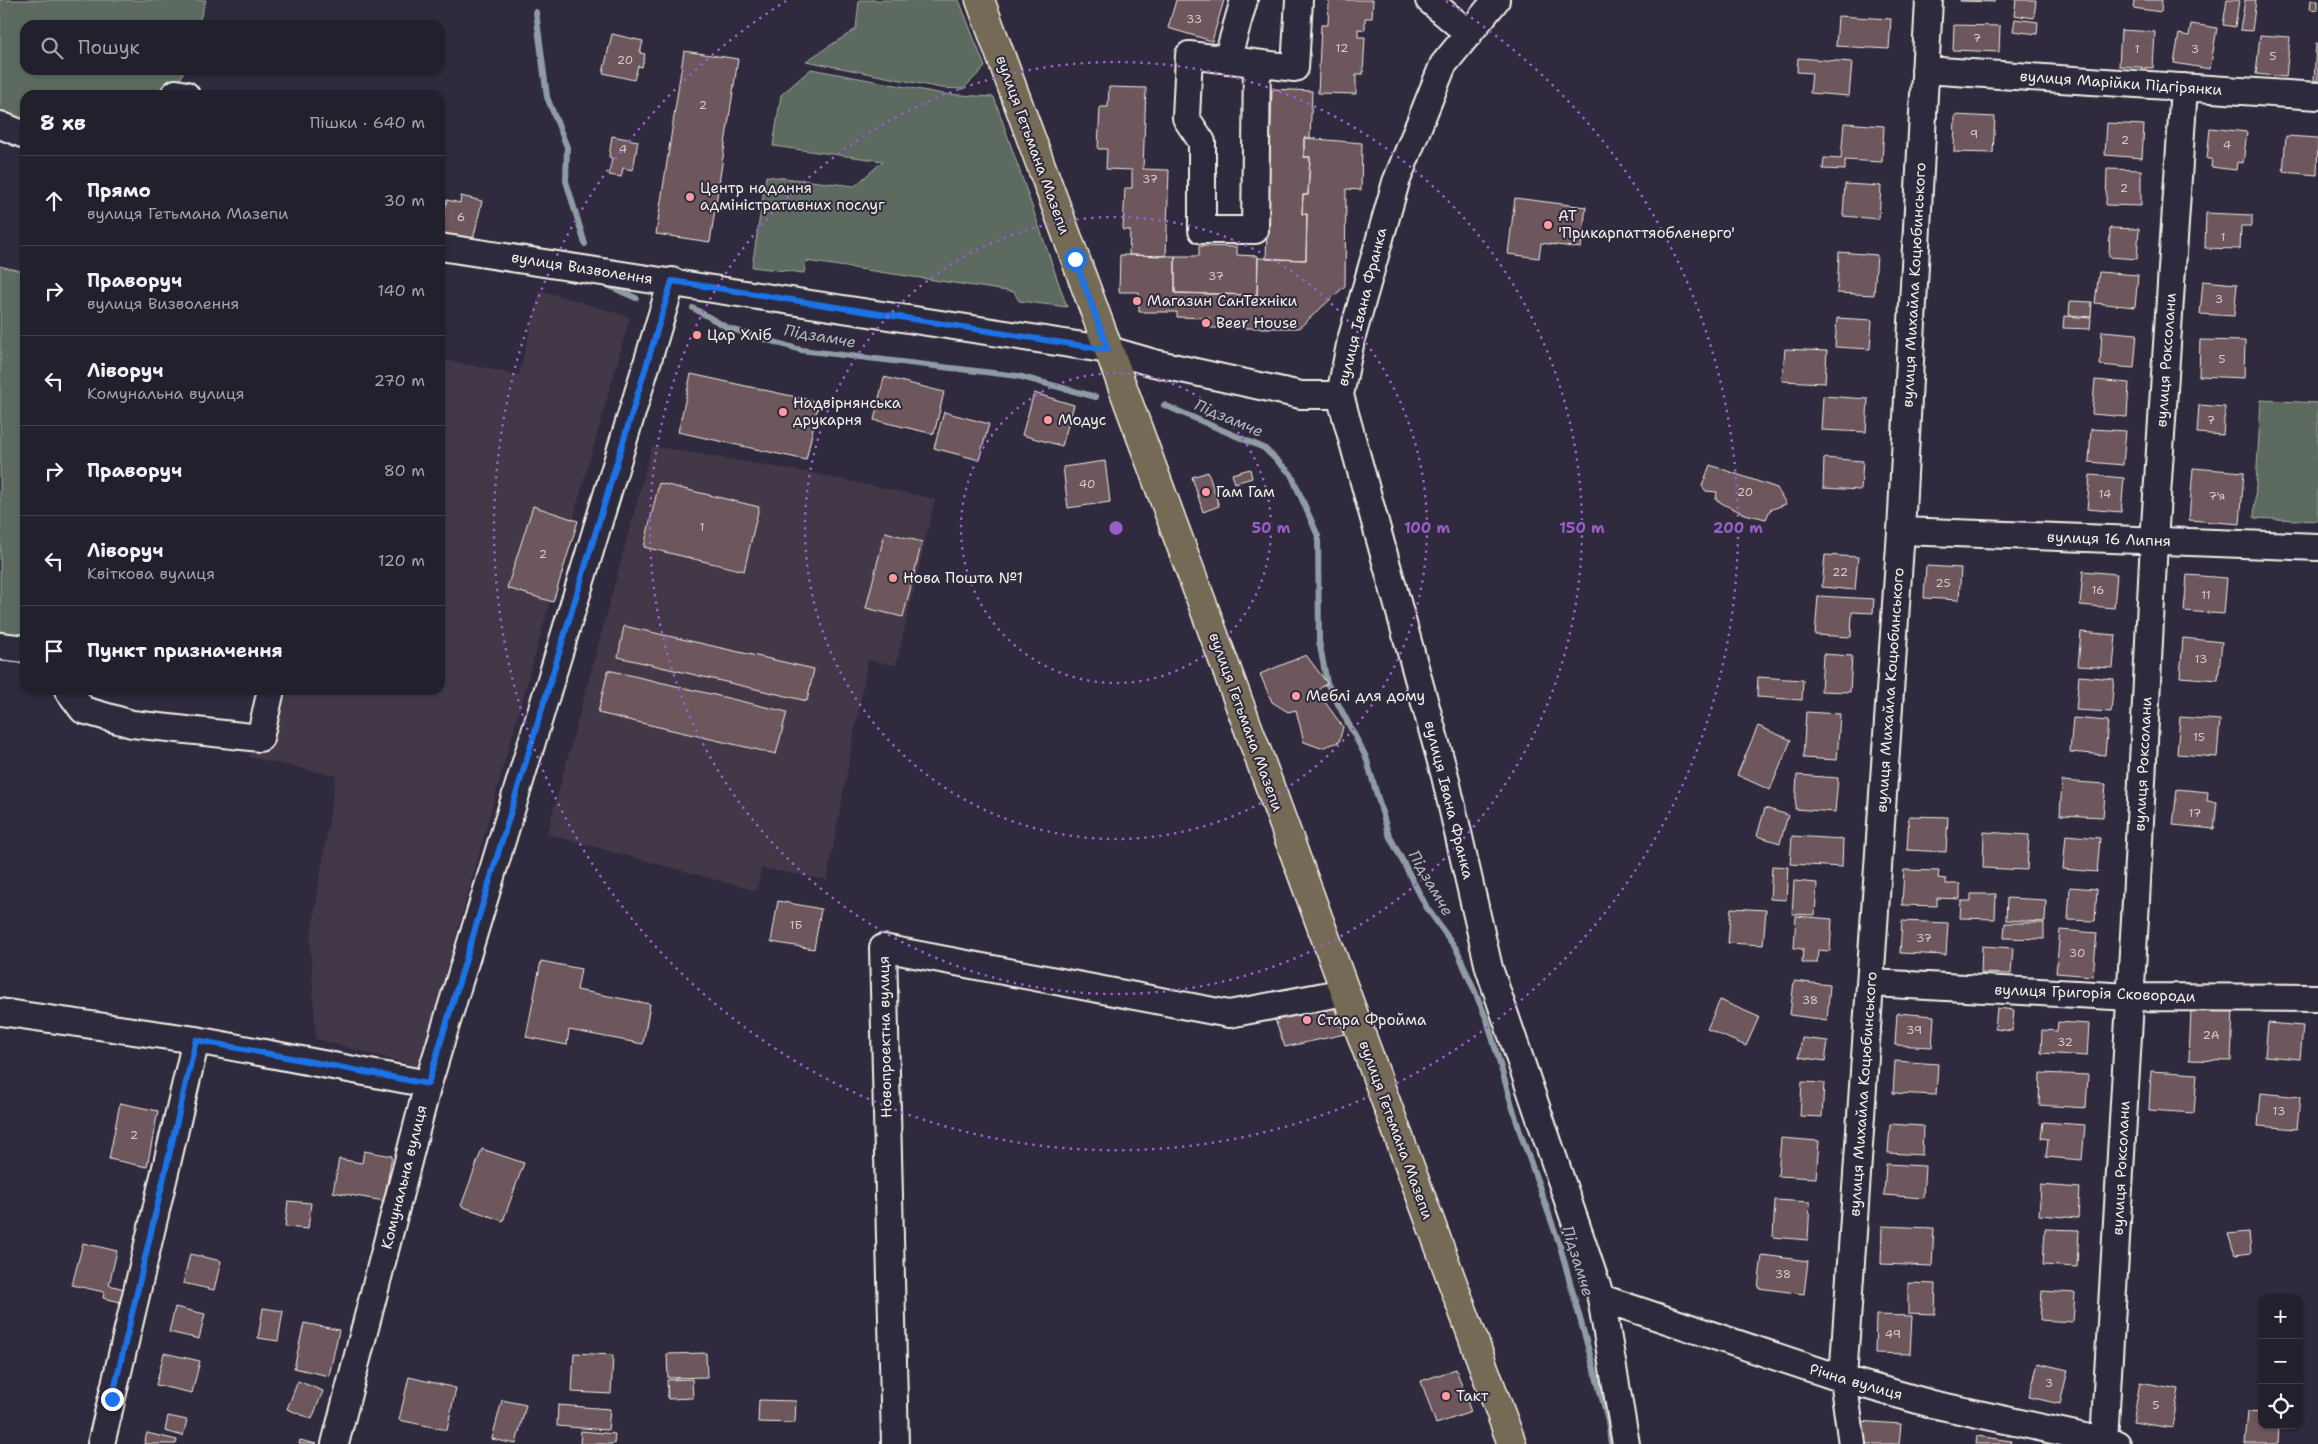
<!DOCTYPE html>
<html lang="uk">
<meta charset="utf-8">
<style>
:root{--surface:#23202e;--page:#2b2836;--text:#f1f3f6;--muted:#a3a3aa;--line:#403e4a}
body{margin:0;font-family:"Shantell Sans",sans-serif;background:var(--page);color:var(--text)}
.controls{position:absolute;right:15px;bottom:15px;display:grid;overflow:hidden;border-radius:10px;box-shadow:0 1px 4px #0004}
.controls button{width:45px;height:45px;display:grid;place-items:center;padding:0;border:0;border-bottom:1px solid var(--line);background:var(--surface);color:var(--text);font:25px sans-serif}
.stop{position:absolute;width:15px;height:15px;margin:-11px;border:4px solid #1a73e8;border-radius:50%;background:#fff}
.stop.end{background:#1a73e8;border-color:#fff;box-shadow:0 1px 5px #0008}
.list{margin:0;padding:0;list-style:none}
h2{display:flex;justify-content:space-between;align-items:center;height:65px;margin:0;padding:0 20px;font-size:21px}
h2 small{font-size:16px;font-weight:400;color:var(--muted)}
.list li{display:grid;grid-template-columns:32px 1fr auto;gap:15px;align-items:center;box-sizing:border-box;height:90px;padding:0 20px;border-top:1px solid var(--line)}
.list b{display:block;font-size:19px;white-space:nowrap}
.list p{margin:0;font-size:16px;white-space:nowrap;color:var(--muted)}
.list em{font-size:16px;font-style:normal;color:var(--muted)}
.icon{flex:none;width:28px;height:28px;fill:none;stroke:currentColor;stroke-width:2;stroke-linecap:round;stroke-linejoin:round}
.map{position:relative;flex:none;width:2318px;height:1444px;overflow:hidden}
.search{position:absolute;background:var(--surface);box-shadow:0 1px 4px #0004;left:20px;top:20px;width:425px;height:55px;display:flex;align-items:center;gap:12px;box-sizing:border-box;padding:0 18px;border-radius:15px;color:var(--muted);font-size:19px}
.panel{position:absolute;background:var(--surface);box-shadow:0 1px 4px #0004;left:20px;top:90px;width:425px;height:605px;border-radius:15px}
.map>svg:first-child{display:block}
.built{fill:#423846}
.green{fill:#5c6b61;stroke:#a8aea4}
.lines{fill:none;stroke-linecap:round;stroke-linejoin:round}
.stream{stroke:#8f9ca4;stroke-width:6}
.building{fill:#6d575c;stroke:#f4f1e8}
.minor-casing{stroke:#f4f1e8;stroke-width:30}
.major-casing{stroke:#f4f1e8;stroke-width:31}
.minor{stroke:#2f2a3d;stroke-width:26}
.major{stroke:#746b55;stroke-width:28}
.route{stroke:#1a73e8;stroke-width:6}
.ring{fill:none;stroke:#995dc9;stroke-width:2.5;stroke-dasharray:2.5 5}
.poi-dot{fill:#ff9aa2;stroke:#2f2a3d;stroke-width:2}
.labels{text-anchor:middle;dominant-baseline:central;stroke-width:4;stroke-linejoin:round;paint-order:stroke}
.number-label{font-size:12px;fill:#d2cac5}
.street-label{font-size:15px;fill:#f4f1e8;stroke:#2f2a3d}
.poi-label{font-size:15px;fill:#f4f1e8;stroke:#2f2a3d;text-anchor:start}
.water-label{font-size:16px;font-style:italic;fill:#b0b8ba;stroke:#2f2a3d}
.centre{fill:#995dc9;stroke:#2f2a3d;stroke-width:2.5}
.ring-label{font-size:15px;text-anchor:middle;font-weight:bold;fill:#995dc9;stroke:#2f2a3d;stroke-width:4;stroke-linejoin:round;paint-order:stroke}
</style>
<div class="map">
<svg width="2318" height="1444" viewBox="0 0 2318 1444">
<rect width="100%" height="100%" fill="#2f2a3d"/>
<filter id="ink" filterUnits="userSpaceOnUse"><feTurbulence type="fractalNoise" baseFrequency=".02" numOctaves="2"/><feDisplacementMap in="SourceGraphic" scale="10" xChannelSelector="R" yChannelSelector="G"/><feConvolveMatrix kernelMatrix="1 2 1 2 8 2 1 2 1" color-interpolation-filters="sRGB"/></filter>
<g filter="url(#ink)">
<path class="built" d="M540,290L630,317L419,1067L316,1039L310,941L336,776L249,757L268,690H440V359L519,375Z
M652,446L806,472L935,499L896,665L868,660L827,880L761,868L757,891L547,834Z"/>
<path class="green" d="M0,0H206L198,25H25V70H184L174,95H25V132L0,122Z
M859,0H959L985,67L963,89L941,88L806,61L856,29Z
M811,69L943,94L994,97L1067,307L1019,301L1014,292L806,261L804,273L752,267L766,176L855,186L883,161L773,146L781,95Z
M0,266L25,272V652L0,647Z
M2261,400L2318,403V521L2254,518Z"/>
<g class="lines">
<path class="stream" d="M536,12L547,97L567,147L566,181L585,244
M605,284L636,298
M693,308L728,328L801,350L1018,376L1096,397
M1164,405L1264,448L1291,474L1318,536L1319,641L1327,683L1366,757L1388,833L1427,908L1457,950L1487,1020L1519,1129L1560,1246L1608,1420L1611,1444"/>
</g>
<path class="building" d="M1176,0H1224L1212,41L1168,28Z
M1329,0H1373L1372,18H1365V30L1358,29V37H1365L1363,74H1356V94L1318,93L1321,25H1328Z
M1960,0H1995V2L1960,1Z
M2016,0H2036L2034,18L2014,15Z
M2134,0H2162L2161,12L2133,8Z
M2227,0H2239L2235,27L2223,25Z
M2245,0H2256L2252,31L2240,30Z
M2311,0H2318V10L2310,9Z
M1838,16L1891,19L1889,49L1836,46Z
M2015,19L2038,22L2037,34L2013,31Z
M2191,24L2217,28L2210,69L2174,63L2179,34L2189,36Z
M1954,25L2000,26L1999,52L1953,50Z
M2121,30L2155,32L2153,68L2119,66Z
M612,34L643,41L640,53L645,54L642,67L638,66L634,80L603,73Z
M2260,35L2290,37L2286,77L2256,74Z
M2316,44H2318V81H2314Z
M684,51L738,59L710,242L656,234Z
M1798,58L1852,62L1849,96L1810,93L1812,73L1797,72Z
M1109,87L1146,88L1143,169L1169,170L1166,256L1129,255L1130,230H1123L1125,188H1132V170L1106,169L1107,149H1098L1100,107H1108Z
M1272,89L1312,91L1310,138H1304V157H1310L1308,195H1303L1302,214H1307L1306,260L1266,259Z
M1955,115L1995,117L1993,153L1954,152Z
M1844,123L1884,126L1882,162L1845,160V170L1823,169L1824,158L1841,159Z
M2107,123L2144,125L2142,158L2105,155Z
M2210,128L2247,132L2243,163L2237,162L2236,170L2211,167L2212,159H2207Z
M612,136L638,141L633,170L623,168L621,177L609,175L612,158L609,157Z
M2286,136L2318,138L2317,175L2283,172Z
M1304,138L1362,143L1361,190L1346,189L1345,286L1299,328H1210V318L1177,317V312H1139V292H1119L1120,255L1175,256V293L1257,295L1258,258L1306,260L1307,214H1302L1303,195H1308L1310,157H1304Z
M2107,169L2141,170V206L2106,205Z
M1845,184L1881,186L1879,219L1843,216Z
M461,196L482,201L473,240L440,232L447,200L460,203Z
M1515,198L1586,207L1581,248L1541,243L1539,258L1508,254Z
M2206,213L2252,215V226H2241L2240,249L2205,248Z
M2110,228L2139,229L2137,259L2109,257Z
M1199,246L1237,247V255L1258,256L1257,295L1175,293V256H1199Z
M1839,252L1877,255L1874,295L1837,293Z
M2099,272L2138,275L2135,307L2095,303Z
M2203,281L2237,284L2234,316L2200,314Z
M2070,301L2092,302L2091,317L2069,315Z
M2064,316L2091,318L2090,329L2063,328Z
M1837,318L1872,320L1870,349L1835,347Z
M2102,331L2137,334L2134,368L2100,365Z
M2200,340L2245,341L2244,378L2199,376Z
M1785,349L1827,351L1825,383L1782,381Z
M691,374L819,402L806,460L678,432Z
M884,377L944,392L934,434L874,420Z
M2095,380L2129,383L2127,417L2092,414Z
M1034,393L1074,405L1062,446L1022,435Z
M1823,396L1868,399L1866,432L1821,430Z
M2199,405L2225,407L2223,435L2197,433Z
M944,412L989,424L979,460L934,448Z
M2091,429L2126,431L2123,465L2089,462Z
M1824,458L1863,461L1861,490L1823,488Z
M1105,461L1110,502L1068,508L1063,467Z
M1710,465L1777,488L1786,504L1770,510L1766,519L1745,514L1727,506L1716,500L1717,492L1706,491L1702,486Z
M2193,468L2244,472L2240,524L2189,520Z
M1250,469L1252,478L1235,483L1232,474Z
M1208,472L1219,506L1203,512L1192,477Z
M2090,475L2124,478L2121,512L2087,509Z
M659,483L759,507L744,571L644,547Z
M533,506L578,521L553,602L507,588Z
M885,532L922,542L903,617L866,608Z
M1825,555L1858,557L1855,590L1822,587Z
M1926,566L1961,568L1959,600L1924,598Z
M2083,571L2117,574L2114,608L2080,605Z
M2187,575L2227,578L2224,614L2184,611Z
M1818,596L1874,599L1873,613L1852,612L1851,637L1815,635Z
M624,626L814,669L807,701L618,657Z
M2081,632L2116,635L2113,668L2078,666Z
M2183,638L2222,642L2218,680L2180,677Z
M1823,654L1852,656L1850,692L1821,691Z
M1306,655L1327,683L1317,691L1343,727L1339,742L1321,748L1304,742L1296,710L1288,712L1272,702L1260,674Z
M608,670L787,712L776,754L598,713Z
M2079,676L2114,679L2111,712L2076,710Z
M1758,677L1803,680L1802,700L1757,697Z
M1806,712L1840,714L1837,760L1803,758Z
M2180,717L2220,720L2217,757L2177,754Z
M2073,718L2108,721L2105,755L2070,752Z
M1758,726L1791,740L1770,790L1737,775Z
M1797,775L1838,778L1835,812L1795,809Z
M2062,781L2106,784L2103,817L2060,815Z
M2177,789L2208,792L2207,801L2217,802L2214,829L2173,825Z
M1765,808L1788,815L1780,843L1757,836Z
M1909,816L1948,817L1946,852L1907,850Z
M1984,832L2029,835L2027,870L1983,868Z
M2066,835L2100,838L2097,872L2063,869Z
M1792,836L1843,839L1842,867L1790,864Z
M1772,866L1788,867L1786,900L1770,899Z
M1904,870L1939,871L1938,878L1946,879V884H1960V899L1937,898V906L1902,905Z
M1794,881L1817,883L1815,915L1792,914Z
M2070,887L2097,889L2095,921L2068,920Z
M1971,894H1996L1995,919L1960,918L1961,901H1971Z
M2007,898L2046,900L2045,922L2006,920Z
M778,901L821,909L814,949L771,942Z
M1731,908L1766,910L1763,945L1728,943Z
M1796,916L1832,919L1830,951L1818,950L1817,963H1802L1803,949L1794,948Z
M1902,921L1948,923L1946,955L1900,953Z
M2005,923H2044V939L2004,938Z
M2060,930L2097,933L2093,976L2056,973Z
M1982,946L2013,948L2011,974L1981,973Z
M541,961L581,969L577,990L650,1004L643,1044L569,1030L567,1045L526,1037Z
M1794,981L1830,985L1827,1020L1790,1015Z
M1329,995L1345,1034L1285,1047L1270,1006Z
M1720,1000L1759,1017L1746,1046L1707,1029Z
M1997,1008L2014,1010L2012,1031L1995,1029Z
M2191,1008L2233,1009L2231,1061L2189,1060Z
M1897,1013L1934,1016L1932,1047L1895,1045Z
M2058,1022L2089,1024L2087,1056L2041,1053L2042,1030L2057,1031Z
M2268,1023L2303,1026L2300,1059L2265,1056Z
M1802,1038L1828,1041L1825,1061L1799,1057Z
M1895,1061L1938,1064L1936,1095L1893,1093Z
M2151,1071L2197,1074L2194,1113L2149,1110Z
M2040,1073L2088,1075L2086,1108L2039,1105Z
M1802,1082L1824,1083L1822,1117L1800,1116Z
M2261,1093L2300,1097L2297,1129L2258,1126Z
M120,1103L158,1111L147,1167L109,1159Z
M2043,1122L2085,1125L2082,1160L2046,1157L2048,1139L2041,1138Z
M1890,1124L1923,1126L1922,1155L1888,1153Z
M1781,1138L1819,1141L1816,1178L1778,1176Z
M482,1149L524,1163L503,1221L461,1206Z
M364,1151L392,1156L384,1201L333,1192L339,1159L362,1163Z
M1886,1164L1925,1166L1923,1198L1884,1195Z
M2041,1185L2080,1188L2078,1218L2039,1215Z
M1775,1200L1810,1202L1808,1240L1773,1237Z
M288,1201L311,1203L308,1229L285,1227Z
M1882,1226L1934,1228L1932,1266L1881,1264Z
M2045,1229L2079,1230L2077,1267L2043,1265Z
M2249,1232L2251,1253L2235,1255L2228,1234Z
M83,1243L117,1251L109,1285L128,1290L125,1303L103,1298L104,1292L72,1285Z
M190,1254L221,1261L214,1290L183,1283Z
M1762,1255L1808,1261L1804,1294L1758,1288Z
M1908,1283L1936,1284L1935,1314L1908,1313Z
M2042,1291L2075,1293L2073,1322L2040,1320Z
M175,1307L205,1314L199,1339L169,1332Z
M263,1308L283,1311L278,1341L258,1338Z
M1876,1315L1912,1316L1910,1354L1875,1353Z
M304,1323L339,1330L329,1376L294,1368Z
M164,1353L200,1361L192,1393L156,1385Z
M574,1353L613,1355L611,1394L572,1392Z
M706,1353L707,1377L668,1378L667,1354Z
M2038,1363L2068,1370L2060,1404L2029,1397Z
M1456,1369L1471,1412L1436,1424L1421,1381Z
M409,1377L456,1388L447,1430L399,1420Z
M692,1379L693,1398L668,1399L667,1380Z
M298,1381L323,1391L312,1419L287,1409Z
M2140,1382L2179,1389L2172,1428L2133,1422Z
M502,1400L526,1405L516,1444L492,1439Z
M759,1400L796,1401L795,1423L758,1422Z
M558,1405L610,1409L608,1430L557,1426Z
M2248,1412L2262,1413V1425H2279L2278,1444H2245Z
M168,1416L187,1420L183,1436L165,1431Z
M1858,1421L1901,1424L1899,1444H1857Z
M581,1431L615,1434L614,1444H580Z
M147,1433L177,1440L176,1444H144Z
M1977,1436L2011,1441L2010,1444H1976Z
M300,1440L316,1444H299Z"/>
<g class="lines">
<g class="minor-casing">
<path id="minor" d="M1429,0L1469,34
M1496,0L1443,65L1396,182L1351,340L1340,395L1445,776L1489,968L1601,1298L1626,1444
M1227,60L1244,0
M1257,64L1255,230H1202V142L1186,118L1189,55L1295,68L1299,0
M1925,70L2318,96
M174,95L176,93L186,95
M0,125L25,135
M440,247L1109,350L1154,363L1301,395H1340
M1901,531L2318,547
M0,646L25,649
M68,690L83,710L132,724L260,738L271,690
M1871,983L2131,997L2318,998
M0,1012L196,1040L428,1084
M1601,1298L1843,1379L1932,1404L2117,1444
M2104,1441L2136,901L2154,541L2184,87
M101,1444L196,1040
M335,1444L428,1084L672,281
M895,1444L883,948L1229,1014L1345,992
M1852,1444L1843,1379L1901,531L1929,0"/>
</g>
<g class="major-casing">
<path id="major" d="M980,0L1512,1444"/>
</g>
<use href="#minor" class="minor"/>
<use href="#major" class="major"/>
</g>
</g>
<g class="lines" filter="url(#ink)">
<path class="route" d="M112,1399L196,1040L428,1084L672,281L1108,350L1075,259"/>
</g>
<g class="ring">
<circle cx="1116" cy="528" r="155"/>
<circle cx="1116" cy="528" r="311"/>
<circle cx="1116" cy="528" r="466"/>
<path d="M1446 1A622 622 0 1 1 786 1"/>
</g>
<g class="poi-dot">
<circle cx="690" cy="197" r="5"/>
<circle cx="1548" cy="225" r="5"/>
<circle cx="1137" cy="301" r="5"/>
<circle cx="1206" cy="323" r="5"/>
<circle cx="697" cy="335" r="5"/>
<circle cx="783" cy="412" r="5"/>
<circle cx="1048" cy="420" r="5"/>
<circle cx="1206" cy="492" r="5"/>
<circle cx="893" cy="578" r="5"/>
<circle cx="1296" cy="696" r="5"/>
<circle cx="1307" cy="1020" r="5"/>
<circle cx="1446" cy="1396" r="5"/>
</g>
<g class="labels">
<g class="number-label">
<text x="1194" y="19">33</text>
<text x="1977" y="38">7</text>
<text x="1342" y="48">12</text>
<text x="2137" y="49">1</text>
<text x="2195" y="49">3</text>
<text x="2273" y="56">5</text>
<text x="625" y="60">20</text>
<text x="703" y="105">2</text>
<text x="1974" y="134">9</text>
<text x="2125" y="140">2</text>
<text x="2227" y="145">4</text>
<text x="623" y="149">4</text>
<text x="1150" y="179">37</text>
<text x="2124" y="188">2</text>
<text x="461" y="217">6</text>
<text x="2223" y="237">1</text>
<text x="1216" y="276">37</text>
<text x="2219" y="299">3</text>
<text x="2222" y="359">5</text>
<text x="2211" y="420">7</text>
<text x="1087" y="484">40</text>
<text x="1745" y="492">20</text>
<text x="2105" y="494">14</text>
<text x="2217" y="496">7'я</text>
<text x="702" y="527">1</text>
<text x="543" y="554">2</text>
<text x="1840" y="572">22</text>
<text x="1943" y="583">25</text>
<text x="2098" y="590">16</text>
<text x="2206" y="595">11</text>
<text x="2201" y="659">13</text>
<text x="2199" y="737">15</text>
<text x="2195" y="813">17</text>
<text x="796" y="925">1Б</text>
<text x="1924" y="938">37</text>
<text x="2077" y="953">30</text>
<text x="1810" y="1000">38</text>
<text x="1914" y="1030">39</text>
<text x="2211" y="1035">2А</text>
<text x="2065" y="1042">32</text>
<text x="2279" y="1111">13</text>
<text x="134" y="1135">2</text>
<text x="1783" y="1274">38</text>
<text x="1893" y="1334">49</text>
<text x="2049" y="1383">3</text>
<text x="2156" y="1405">5</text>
</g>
<g class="street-label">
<text transform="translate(2121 83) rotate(4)">вулиця Марійки Підгірянки</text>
<text transform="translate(1033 145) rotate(70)">вулиця Гетьмана Мазепи</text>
<text transform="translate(582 268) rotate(9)">вулиця Визволення</text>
<text transform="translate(1914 285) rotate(-87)">вулиця Михайла Коцюбинського</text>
<text transform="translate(1362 307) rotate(-76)">вулиця Івана Франка</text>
<text transform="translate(2166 360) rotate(-86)">вулиця Роксолани</text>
<text transform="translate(2109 539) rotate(2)">вулиця 16 Липня</text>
<text transform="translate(1890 690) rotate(-86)">вулиця Михайла Коцюбинського</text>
<text transform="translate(1246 722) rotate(70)">вулиця Гетьмана Мазепи</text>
<text transform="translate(2143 764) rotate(-87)">вулиця Роксолани</text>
<text transform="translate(1449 800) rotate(76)">вулиця Івана Франка</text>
<text transform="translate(2095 993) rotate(2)">вулиця Григорія Сковороди</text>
<text transform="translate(885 1037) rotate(-91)">Новопроектна вулиця</text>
<text transform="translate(1863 1094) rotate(-86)">вулиця Михайла Коцюбинського</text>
<text transform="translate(1396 1130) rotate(70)">вулиця Гетьмана Мазепи</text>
<text transform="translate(2121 1168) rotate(-87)">вулиця Роксолани</text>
<text transform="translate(404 1177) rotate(-76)">Комунальна вулиця</text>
<text transform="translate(1856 1382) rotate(16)">Річна вулиця</text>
</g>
<g class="poi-label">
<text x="700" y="188">Центр надання<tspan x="700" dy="17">адміністративних послуг</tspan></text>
<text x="1558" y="216">АТ<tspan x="1558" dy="17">'Прикарпаттяобленерго'</tspan></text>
<text x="1147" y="301">Магазин СанТехніки</text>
<text x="1216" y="323">Beer House</text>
<text x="707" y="335">Цар Хліб</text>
<text x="793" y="403">Надвірнянська<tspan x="793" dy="17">друкарня</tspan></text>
<text x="1058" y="420">Модус</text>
<text x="1216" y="492">Гам Гам</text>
<text x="903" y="578">Нова Пошта №1</text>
<text x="1306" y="696">Меблі для дому</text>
<text x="1317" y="1020">Стара Фройма</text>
<text x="1456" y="1396">Такт</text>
</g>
<g class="water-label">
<text transform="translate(820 336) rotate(10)">Підзамче</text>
<text transform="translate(1229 418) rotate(23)">Підзамче</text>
<text transform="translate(1431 883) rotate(60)">Підзамче</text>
<text transform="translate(1578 1261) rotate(73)">Підзамче</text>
</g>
</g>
<circle cx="1116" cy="528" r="8" class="centre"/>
<g class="ring-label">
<text x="1271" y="533">50 m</text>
<text x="1427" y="533">100 m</text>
<text x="1582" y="533">150 m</text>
<text x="1738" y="533">200 m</text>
</g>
</svg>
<div class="controls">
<button>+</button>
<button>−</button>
<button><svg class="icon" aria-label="locate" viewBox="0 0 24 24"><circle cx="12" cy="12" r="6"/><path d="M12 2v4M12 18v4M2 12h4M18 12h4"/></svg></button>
</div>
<div class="stop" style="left:1075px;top:259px"></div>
<div class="stop end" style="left:112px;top:1399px"></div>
<div class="search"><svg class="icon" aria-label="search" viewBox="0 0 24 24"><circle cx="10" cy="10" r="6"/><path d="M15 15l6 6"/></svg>Пошук</div>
<section class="panel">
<h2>8 хв<small>Пішки · 640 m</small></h2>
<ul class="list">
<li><svg class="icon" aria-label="ahead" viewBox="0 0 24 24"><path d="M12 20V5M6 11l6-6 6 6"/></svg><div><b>Прямо</b><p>вулиця Гетьмана Мазепи</p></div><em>30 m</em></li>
<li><svg class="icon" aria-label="right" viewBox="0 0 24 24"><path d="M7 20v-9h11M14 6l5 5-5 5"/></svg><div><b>Праворуч</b><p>вулиця Визволення</p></div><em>140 m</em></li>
<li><svg class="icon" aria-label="left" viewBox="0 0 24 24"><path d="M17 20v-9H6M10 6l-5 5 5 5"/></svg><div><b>Ліворуч</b><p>Комунальна вулиця</p></div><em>270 m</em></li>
<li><svg class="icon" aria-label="right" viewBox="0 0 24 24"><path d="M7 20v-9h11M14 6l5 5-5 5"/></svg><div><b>Праворуч</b></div><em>80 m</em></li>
<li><svg class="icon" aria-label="left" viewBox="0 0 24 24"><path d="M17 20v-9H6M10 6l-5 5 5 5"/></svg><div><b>Ліворуч</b><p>Квіткова вулиця</p></div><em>120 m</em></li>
<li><svg class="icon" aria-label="arrive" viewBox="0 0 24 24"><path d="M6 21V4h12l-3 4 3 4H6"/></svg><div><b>Пункт призначення</b></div></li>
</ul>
</section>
</div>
